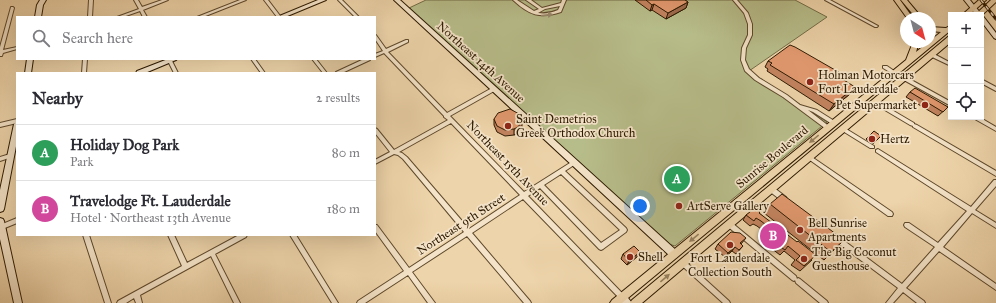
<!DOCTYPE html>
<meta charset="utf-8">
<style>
:root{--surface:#fff;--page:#f7f7f7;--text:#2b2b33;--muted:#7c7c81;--line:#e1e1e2;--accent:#8f2418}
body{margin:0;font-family:"IM FELL Great Primer",serif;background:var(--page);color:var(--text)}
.controls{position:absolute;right:12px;top:12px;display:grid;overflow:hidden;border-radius:0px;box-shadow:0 4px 16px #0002}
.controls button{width:36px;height:36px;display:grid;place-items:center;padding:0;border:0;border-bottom:1px solid var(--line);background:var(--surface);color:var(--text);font:20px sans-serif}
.compass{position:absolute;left:900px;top:12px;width:36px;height:36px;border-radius:50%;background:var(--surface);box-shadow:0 4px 16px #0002;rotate:144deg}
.you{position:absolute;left:640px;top:206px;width:14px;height:14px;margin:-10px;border:3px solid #fff;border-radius:50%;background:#1a73e8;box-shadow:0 0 0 6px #1a73e833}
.badge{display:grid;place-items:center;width:26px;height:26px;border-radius:50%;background:var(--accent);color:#fff;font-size:13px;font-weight:700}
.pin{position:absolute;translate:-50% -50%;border:2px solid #fff;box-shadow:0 1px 4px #0006}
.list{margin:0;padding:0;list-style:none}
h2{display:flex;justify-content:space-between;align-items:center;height:52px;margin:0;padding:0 16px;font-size:17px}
h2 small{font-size:13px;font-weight:400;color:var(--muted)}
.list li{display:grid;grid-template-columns:26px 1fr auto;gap:12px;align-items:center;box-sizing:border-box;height:56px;padding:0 16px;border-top:1px solid var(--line)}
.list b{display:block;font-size:15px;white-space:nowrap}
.list p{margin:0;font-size:13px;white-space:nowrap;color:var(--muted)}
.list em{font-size:13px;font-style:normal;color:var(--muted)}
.icon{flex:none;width:22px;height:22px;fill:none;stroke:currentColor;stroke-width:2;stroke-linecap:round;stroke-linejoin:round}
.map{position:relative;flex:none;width:996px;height:303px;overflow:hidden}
.search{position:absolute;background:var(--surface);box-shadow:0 4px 16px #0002;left:16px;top:16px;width:360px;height:44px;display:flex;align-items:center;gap:10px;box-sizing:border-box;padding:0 14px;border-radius:0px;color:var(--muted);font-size:15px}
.panel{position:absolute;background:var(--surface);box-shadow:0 4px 16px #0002;left:16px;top:72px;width:360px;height:164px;border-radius:0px}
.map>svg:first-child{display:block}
.green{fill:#b7bd8a;stroke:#726c46}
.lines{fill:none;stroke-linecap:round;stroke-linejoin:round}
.street-casing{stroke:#5d482b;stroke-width:2}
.secondary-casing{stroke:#2d1a01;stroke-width:2}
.primary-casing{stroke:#2d1a01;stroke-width:2}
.street{fill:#f4e3c8;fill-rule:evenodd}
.secondary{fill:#f4e3c8;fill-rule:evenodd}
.primary{fill:#eed4aa;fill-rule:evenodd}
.rail-casing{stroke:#2d1a01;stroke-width:3}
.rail{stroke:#f4e3c8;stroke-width:1.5;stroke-dasharray:4;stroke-linecap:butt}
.wall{fill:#c2835f;stroke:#2d1a01}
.shaded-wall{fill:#9e6a4d;stroke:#2d1a01}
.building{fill:#e1986e;stroke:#2d1a01}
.oneway{fill:#9a896e}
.oneway2{fill:#97805e}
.poi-dot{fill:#8f2418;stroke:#f4e3c8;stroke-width:1.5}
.labels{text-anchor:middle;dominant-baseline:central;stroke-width:3.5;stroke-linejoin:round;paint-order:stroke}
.street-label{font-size:12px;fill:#2d1a01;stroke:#f4e3c8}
.poi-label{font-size:12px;fill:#2d1a01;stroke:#f4e3c8;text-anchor:start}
</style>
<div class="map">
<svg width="996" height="303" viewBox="0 0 996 303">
<rect width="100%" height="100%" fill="#eed4aa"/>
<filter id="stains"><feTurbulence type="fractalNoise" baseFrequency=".005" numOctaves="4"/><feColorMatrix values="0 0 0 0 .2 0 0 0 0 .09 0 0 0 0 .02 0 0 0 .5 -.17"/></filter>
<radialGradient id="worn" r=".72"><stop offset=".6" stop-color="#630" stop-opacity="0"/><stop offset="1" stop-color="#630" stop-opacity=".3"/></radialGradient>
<path class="green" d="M426,0H795L827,17L749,71L827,122L675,246L666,243L409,8Z"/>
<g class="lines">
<g class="street-casing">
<path id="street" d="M89,0H93L92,17H88Z
M134,0H138L142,7L162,0H168L143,10L147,17H143L140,11L123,17H117L139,9Z
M240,0H246L203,17H197Z
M264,0H268L281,17H277Z
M338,0H342L359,17H355Z
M513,0H517L534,11L539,9L526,0H531L542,8L561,3L562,0H566L561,12C540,19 529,15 513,0ZM560,6L558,10C551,13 545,14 538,13L545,9Z
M733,0H737L748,13L752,24V35L746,48L745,60L749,69L759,78L787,95L800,105L817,110L836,122V124H832L813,112L808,110L830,127V129H826L783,97L755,80L745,71L741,60L742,48L748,35V24L744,13Z
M825,0H830L878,26L877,27H875Z
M11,7H13L14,8L3,50L17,47V49L3,53L2,56H0V47Z
M375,35H376L386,49L406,40H408V42L388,52L447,113L492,88H496V90L450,116L524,192L573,161H577L578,162L577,163L565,171L626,228L627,230L626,232L603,249L601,250L599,249L540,188L528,196L624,295L625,297L624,299L622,300L620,299L523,199L472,233L530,301L531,303H524L467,236L412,272L435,303H428L408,275L365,303H357L358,301L404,271L375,231V225H377L409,268L464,232L403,159L398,155L394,154L375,164V160L390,152L375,133V128L377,129L394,150L448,120L444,117V116L384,53L375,57V54L383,51L375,39ZM451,123L520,195L469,229L407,157L402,153L399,152ZM561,174L620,230L601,243L544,185Z
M930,54H934L951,63V66L930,56Z
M83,59H87L86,73H82Z
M167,59H171L178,73H174Z
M251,59H255L265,73H261Z
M312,59H316L327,73H323Z
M364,59H370V60L342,73H336V72Z
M883,66H887L897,73V74H893L883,68Z
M904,76L951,102V106L902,79V77Z
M981,79L996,87V91L981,83Z
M875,100L914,123V124L917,125L996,171V176L913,127V126L910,125L873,103V102Z
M973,117H979L996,127V131L973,118Z
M17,119V123L0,127V123Z
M843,127L874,146V148H870L841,130V129Z
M878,149L971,207L994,180H996V186L975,210L996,223V228L972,213L943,247L996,284V290L939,251L906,288L924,301L925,303H917L903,292L893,303H886L898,288L835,241L834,239L835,237H839L902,284L935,247L905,227L904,225L905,223H909L938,243L967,211L876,152V150Z
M10,154L12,155L13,156L12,157L0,161V157Z
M809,155L892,212L893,214L892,216H888L807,158L806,157L807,156Z
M769,187H773L786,197L787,199L786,201H782L769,191L768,189Z
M17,218V223L0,230V225Z
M727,222H731L796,276L797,279L798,278L800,279L827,301L828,303H820L796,283L795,280L794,281L792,280L727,226L726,224Z
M83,235H89L111,303H105Z
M168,235H174L187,263L239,235H247L246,237L215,254L240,303H234L211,256L140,295L142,303H136L134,298L126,303H117L118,301L182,266Z
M290,235H296L338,303H332Z
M683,260L685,261L729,301L730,303H723L681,265L680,263L681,261Z"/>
</g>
<g class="secondary-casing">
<path id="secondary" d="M40,0H46L43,5L41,17H35L37,5Z
M318,0H326L285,17H277Z
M394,0H400L677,251L678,254L677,257L674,258L671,257Z
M964,0H970L982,15L983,16L996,33V39L994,38L981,21V15H976Z
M27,59H33L31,73H25Z
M168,59H177L176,60L145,73H136L137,71Z
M17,121V141L4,209L3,211L0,212V190L14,124Z
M0,218L3,219L4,221L22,303H14L0,239Z
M622,293L625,294L632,303H622L618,297L619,294Z"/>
</g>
<g class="primary-casing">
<path id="primary" d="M894,0H900L913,18H907Z
M901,0H907L922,18H916Z
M979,0H986L969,15H962Z
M991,0H996V2L981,16L975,15Z
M951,25V30L622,303H610L612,300L906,60L913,42H919L916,52L941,32L930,31V27L946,28Z
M949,36H951V42L642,303H630L632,300Z"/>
</g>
<use href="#street" class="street"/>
<use href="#secondary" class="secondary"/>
<use href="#primary" class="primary"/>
<g class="rail-casing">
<path id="rail" d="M981,0L996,19"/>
</g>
<use href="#rail" class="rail"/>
</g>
<path class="wall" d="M635,0H685L688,2L686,8L666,19L652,10L650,11Z
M768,61L842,74L840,77L850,94L829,111L767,71L768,69L765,67Z
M910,92L948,107L938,116L906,97Z
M494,119L522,127L518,133L514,135L505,136L497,132L494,125Z
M869,136H881L873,144L866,139Z
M770,204L844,240L824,260L764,213Z
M759,213L812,260L800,271L791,265L795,260L784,251L780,255L771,248L777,241L757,226L753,224L750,226L743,220L746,215Z
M746,238L741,244L743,246L736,254L732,251L725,257L715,249L718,244Z
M623,254L638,256L627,265L621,259Z"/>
<path class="shaded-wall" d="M688,2L686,8L666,19L668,13Z
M654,4L652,10L650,11L652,5Z
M855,87L850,94L829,111L834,104Z
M522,121V127L518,133L514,135V129Z
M735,247L732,251L725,257L728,253Z
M640,252L638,256L627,265L629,261Z"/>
<path class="building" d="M646,0H685L688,2L668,13L654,4L652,5Z
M790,45L795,47L842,74L839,77L855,87L834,104L770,65L772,63L768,61Z
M915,88L948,107L943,112L910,92Z
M510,109L521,115L522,121L518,127L514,129L505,130L497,126L494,119L498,113Z
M874,131L881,136L876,141L869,136Z
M782,194L844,240L831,252L770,204Z
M755,208L760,212L759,213L797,242L798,241L816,255L804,266L796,260L800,256L788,246L785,250L775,243L781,237L761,221L756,218L754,221L746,215Z
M731,232L740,233L746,238L740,243L743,246L739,250L735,247L728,253L718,244Z
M634,246L640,252L629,261L623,254Z"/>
<defs><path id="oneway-solid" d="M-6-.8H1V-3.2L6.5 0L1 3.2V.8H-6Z"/></defs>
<use class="oneway" href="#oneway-solid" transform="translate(547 15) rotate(-6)"/>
<g class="oneway2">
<use href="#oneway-solid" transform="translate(814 139) rotate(141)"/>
<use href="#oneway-solid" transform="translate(694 238) rotate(141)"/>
<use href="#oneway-solid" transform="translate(665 278) rotate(-40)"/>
</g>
<g class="poi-dot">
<circle cx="810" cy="82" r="4"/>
<circle cx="925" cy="105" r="4"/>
<circle cx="508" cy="126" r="4"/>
<circle cx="872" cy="139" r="4"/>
<circle cx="679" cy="206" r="4"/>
<circle cx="800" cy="230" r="4"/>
<circle cx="730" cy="245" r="4"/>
<circle cx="630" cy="257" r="4"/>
<circle cx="804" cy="259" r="4"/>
</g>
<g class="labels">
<g class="street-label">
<text transform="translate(481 62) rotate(42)">Northeast 14th Avenue</text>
<text transform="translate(772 157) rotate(-40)">Sunrise Boulevard</text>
<text transform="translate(508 163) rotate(46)">Northeast 15th Avenue</text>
<text transform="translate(461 224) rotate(-33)">Northeast 9th Street</text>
</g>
<g class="poi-label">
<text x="818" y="75">Holman Motorcars<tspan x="818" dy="14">Fort Lauderdale</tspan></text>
<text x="917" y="105" text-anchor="end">Pet Supermarket</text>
<text x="516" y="119">Saint Demetrios<tspan x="516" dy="14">Greek Orthodox Church</tspan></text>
<text x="880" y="139">Hertz</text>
<text x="687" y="206">ArtServe Gallery</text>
<text x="808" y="223">Bell Sunrise<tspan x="808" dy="14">Apartments</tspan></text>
<text x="812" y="252">The Big Coconut<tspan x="812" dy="14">Guesthouse</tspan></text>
<text x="638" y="257">Shell</text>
<text x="730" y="258" text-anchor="middle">Fort Lauderdale<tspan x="730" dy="14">Collection South</tspan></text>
</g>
</g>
<rect width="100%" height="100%" filter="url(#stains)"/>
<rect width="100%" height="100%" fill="url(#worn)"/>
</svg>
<div class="controls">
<button>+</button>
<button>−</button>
<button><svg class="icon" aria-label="locate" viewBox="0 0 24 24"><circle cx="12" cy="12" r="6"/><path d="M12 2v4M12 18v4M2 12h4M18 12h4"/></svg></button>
</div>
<svg class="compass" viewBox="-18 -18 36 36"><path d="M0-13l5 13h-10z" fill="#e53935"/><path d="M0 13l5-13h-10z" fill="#7c7c81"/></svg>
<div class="you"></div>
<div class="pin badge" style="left:677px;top:179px;background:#2e9e5b">A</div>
<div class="pin badge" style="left:773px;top:236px;background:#d1479c">B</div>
<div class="search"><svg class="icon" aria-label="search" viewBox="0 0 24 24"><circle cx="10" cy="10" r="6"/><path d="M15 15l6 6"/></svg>Search here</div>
<section class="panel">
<h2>Nearby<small>2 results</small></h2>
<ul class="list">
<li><span class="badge" style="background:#2e9e5b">A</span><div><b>Holiday Dog Park</b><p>Park</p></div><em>80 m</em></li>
<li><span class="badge" style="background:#d1479c">B</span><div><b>Travelodge Ft. Lauderdale</b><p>Hotel · Northeast 13th Avenue</p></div><em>180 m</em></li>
</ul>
</section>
</div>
